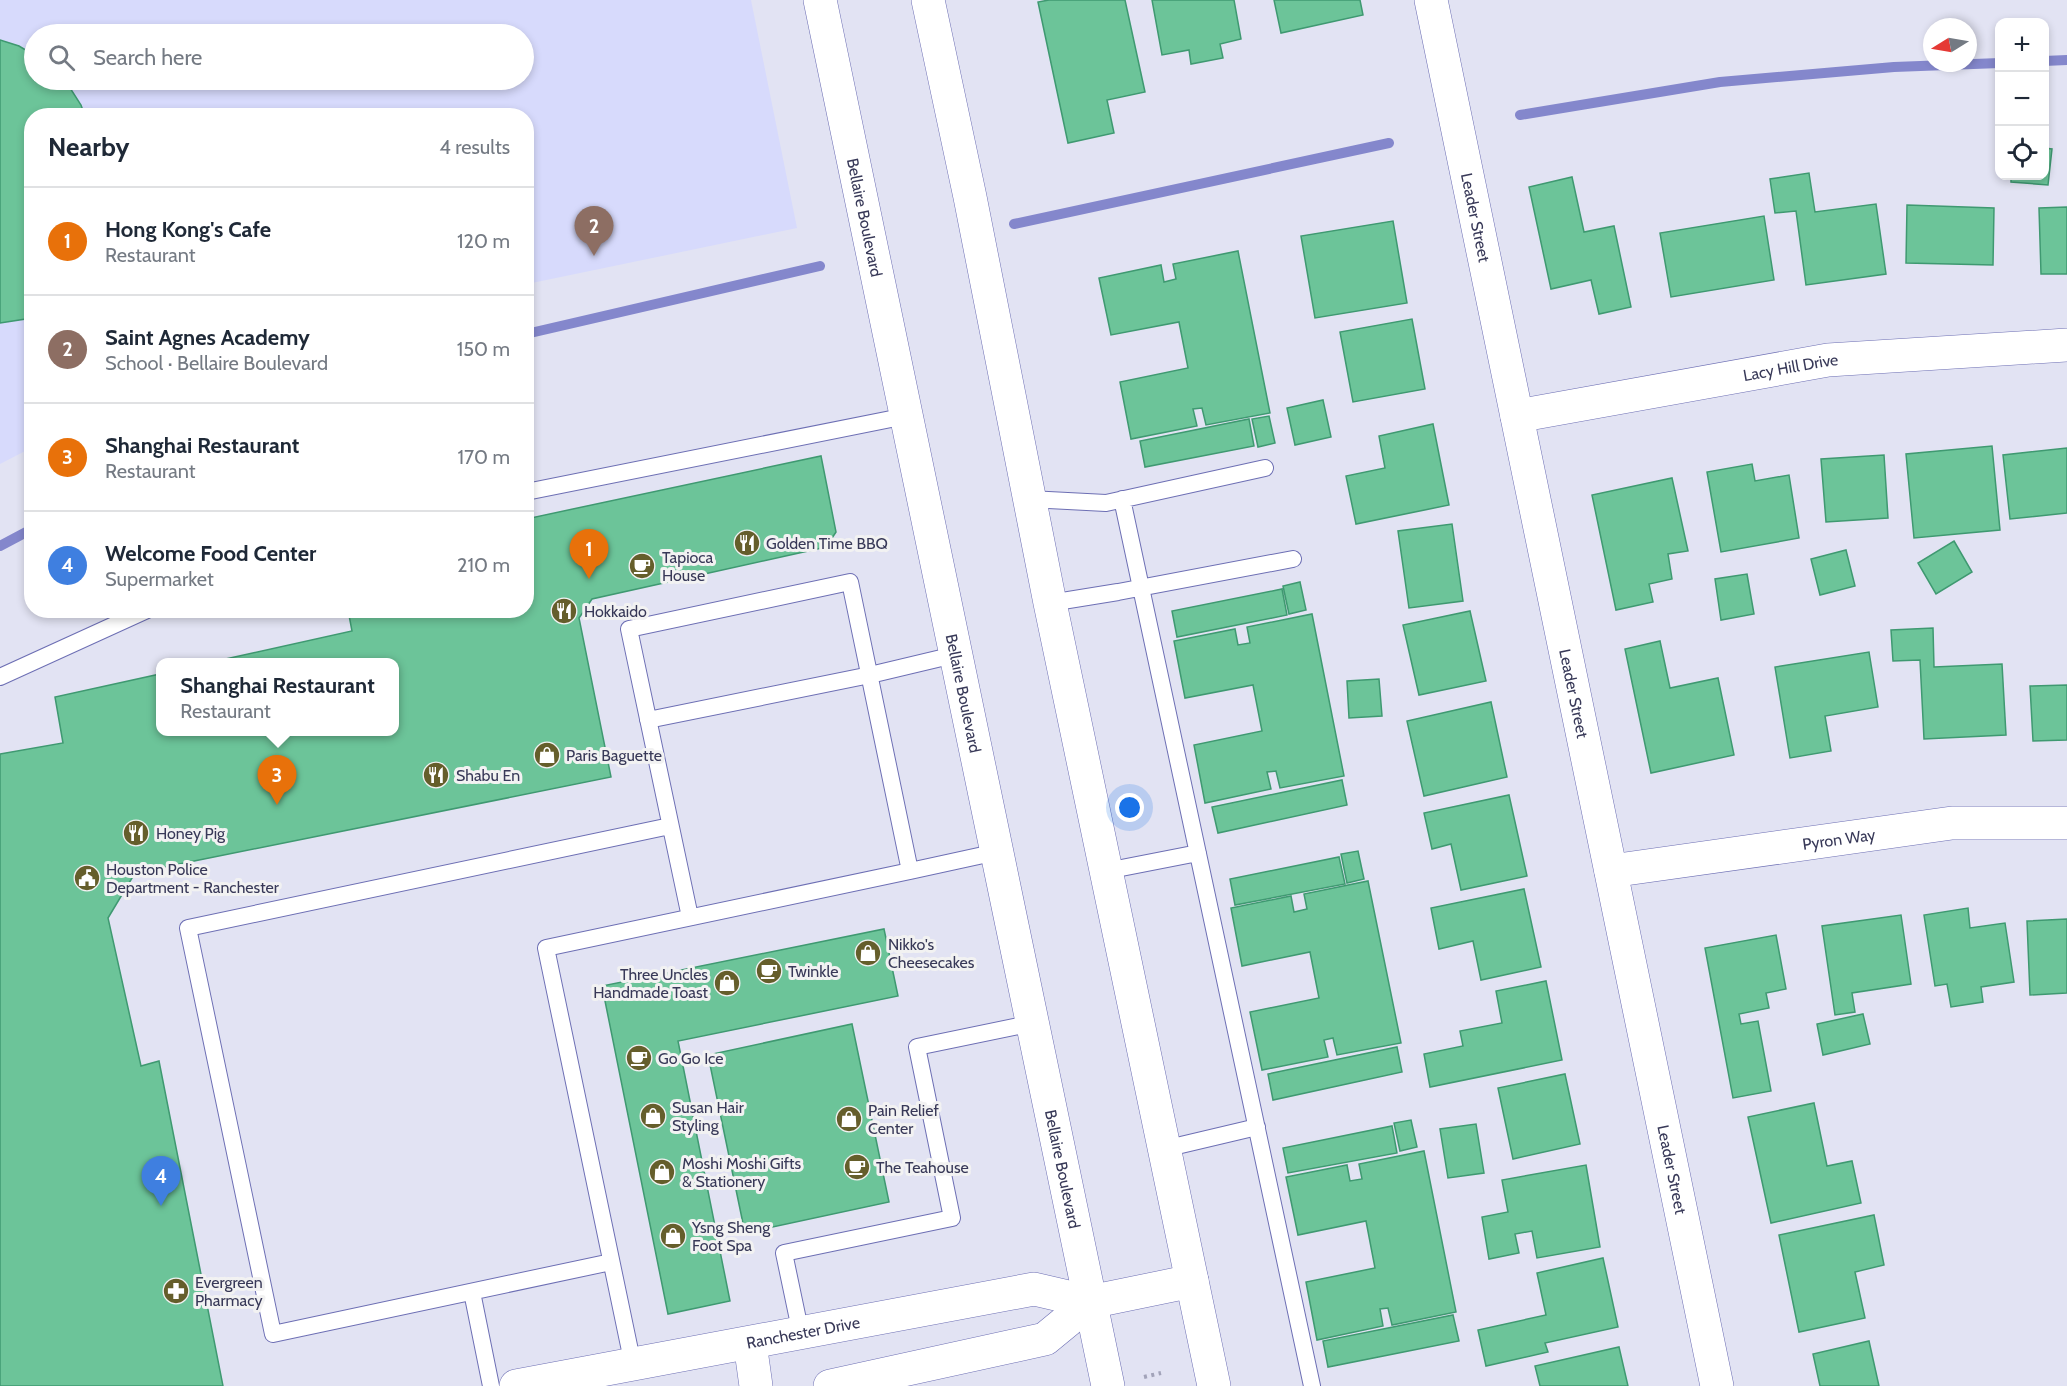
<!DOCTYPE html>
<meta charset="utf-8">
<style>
:root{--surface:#fff;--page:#f6f6f7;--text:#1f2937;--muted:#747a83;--line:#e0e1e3;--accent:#2563eb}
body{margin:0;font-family:Cabin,sans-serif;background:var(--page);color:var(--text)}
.controls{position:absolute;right:18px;top:18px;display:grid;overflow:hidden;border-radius:12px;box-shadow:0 3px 9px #0003}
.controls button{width:54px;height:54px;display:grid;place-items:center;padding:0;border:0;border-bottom:2px solid var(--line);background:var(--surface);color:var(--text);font:30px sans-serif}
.compass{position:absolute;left:1923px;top:18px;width:54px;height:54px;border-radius:50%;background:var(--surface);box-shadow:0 3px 9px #0003;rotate:259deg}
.you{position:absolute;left:1130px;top:808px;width:21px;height:21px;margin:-15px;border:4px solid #fff;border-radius:50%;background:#1a73e8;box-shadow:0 0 0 9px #1a73e833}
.badge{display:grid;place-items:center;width:39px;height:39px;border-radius:50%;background:var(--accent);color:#fff;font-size:20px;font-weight:700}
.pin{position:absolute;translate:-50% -50px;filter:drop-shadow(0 2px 3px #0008)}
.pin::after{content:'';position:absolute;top:32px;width:21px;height:18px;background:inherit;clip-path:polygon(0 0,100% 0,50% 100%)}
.popup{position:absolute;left:156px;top:658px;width:243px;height:78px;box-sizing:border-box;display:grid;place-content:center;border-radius:12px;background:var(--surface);filter:drop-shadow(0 2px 4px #0005);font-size:20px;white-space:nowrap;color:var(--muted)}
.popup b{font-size:22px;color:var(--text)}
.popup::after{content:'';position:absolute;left:50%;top:100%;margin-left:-12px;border:12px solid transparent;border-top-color:var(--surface)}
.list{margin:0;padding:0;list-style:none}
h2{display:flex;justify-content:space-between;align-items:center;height:78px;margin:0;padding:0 24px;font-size:26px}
h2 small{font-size:20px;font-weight:400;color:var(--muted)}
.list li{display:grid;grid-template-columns:39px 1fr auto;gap:18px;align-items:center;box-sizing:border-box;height:108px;padding:0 24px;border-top:2px solid var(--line)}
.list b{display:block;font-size:22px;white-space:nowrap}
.list p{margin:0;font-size:20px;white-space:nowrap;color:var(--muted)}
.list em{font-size:20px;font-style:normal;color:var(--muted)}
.icon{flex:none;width:33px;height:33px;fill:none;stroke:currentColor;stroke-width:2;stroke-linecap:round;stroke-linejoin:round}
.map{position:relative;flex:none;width:2067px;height:1386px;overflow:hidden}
.search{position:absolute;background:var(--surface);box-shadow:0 3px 9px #0003;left:24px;top:24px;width:510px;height:66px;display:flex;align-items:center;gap:15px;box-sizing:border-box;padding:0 21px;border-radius:33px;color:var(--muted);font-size:22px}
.panel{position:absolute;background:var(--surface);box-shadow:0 3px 9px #0003;left:24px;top:108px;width:510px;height:510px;border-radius:24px}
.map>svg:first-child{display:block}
.built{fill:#d7dafc;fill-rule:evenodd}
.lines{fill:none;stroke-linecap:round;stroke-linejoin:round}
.stream{stroke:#8487cc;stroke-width:10}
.building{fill:#6cc499;stroke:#3f9971;stroke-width:1.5}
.service-casing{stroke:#6d6fb4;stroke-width:18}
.minor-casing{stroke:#6d6fb4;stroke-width:34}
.tertiary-casing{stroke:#6d6fb4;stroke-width:34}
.primary-casing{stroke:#6d6fb4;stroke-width:34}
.path{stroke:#a2a3b9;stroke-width:4;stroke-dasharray:3 4.5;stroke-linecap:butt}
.service{stroke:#fff;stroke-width:16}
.minor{stroke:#fff;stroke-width:33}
.tertiary{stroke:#fff;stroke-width:33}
.primary{stroke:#fff;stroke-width:33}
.labels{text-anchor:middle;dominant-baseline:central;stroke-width:6;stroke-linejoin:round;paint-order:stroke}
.street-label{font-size:16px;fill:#383958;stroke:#f2f2f2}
.poi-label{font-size:16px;fill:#383958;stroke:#f2f2f2;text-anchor:start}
</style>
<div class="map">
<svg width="2067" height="1386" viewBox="0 0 2067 1386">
<rect width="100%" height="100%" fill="#e2e3f3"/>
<path class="built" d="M0,0H751L797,228L527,284L526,116H32L31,448L0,464ZM34,34H524V80H34Z"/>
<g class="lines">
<path class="stream" d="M2044,61L2067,60
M1520,115L1720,82L1894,67L2000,63
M1014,224L1389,143
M526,334L820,266
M0,546L32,529"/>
</g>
<path class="building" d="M1049,0H1125L1145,92L1107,100L1114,133L1068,143L1038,2Z
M1152,0H1234L1241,39L1220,44L1223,58L1191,64L1189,50L1162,55Z
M1274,0H1360L1363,15L1281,33Z
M0,40L19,46L34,55V80H65L81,105L85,116H32V318L0,323Z
M2044,148L2052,149L2048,185L2011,182V176H2044Z
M1809,173L1815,212L1876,204L1886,274L1806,285L1796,211L1775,213L1770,179Z
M1572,177L1584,232L1614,226L1631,307L1599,314L1591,280L1551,289L1529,187Z
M1907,205L1994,208L1993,265L1906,263Z
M2067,207V274H2041L2039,208Z
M1764,216L1774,280L1671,297L1660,233Z
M1393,221L1407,303L1315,318L1301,236Z
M1238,251L1270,413L1206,425L1202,408L1193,409L1197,426L1131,439L1120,382L1188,368L1179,322L1111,335L1099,278L1161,265L1164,282L1176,279L1173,264Z
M1412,319L1425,389L1353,402L1340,332Z
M1323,400L1331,437L1295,445L1287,408Z
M1269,416L1275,443L1258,447L1252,419Z
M1249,419L1254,446L1145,467L1140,441Z
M1433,424L1449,505L1356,524L1346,476L1385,468L1379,436Z
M1992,446L2000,530L1914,538L1906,454Z
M2067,448V513L2010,519L2003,455Z
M1884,455L1888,518L1826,522L1821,459Z
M821,456L836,532L826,547L592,599L579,618L611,777L135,873L108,918L141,1066L159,1061L223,1386H0V754L63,743L55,697L160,674V732H394V662H212L352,631L348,610H526V519Z
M1752,464L1755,481L1789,475L1799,538L1721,552L1707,472Z
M1672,478L1688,551L1668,554L1672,579L1649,584L1653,602L1616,610L1592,495Z
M1452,524L1463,601L1409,608L1398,531Z
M1954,541L1972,572L1936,594L1918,563Z
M1846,550L1855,586L1820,595L1811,559Z
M1747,574L1754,614L1721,620L1715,579Z
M1300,582L1306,610L1289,614L1283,586Z
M1282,589L1287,615L1177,637L1172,611Z
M1470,611L1486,681L1419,695L1403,625Z
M1312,614L1344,776L1280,788L1276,771L1267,772L1271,789L1205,803L1194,745L1262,731L1253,685L1185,698L1174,641L1235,629L1238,645L1250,643L1247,627Z
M1933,628L1934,667L2002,664L2006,735L1924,739L1920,660L1893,661L1891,630Z
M1660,641L1670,688L1718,678L1734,755L1651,773L1625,649Z
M1869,652L1878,707L1825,716L1831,751L1790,758L1775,667Z
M1379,679L1382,716L1349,718L1347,681Z
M2067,685V740L2033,741L2030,686Z
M1491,702L1507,777L1424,796L1407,721Z
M1342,780L1347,805L1218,833L1212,807Z
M1509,795L1527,876L1461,890L1451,844L1432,849L1424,813Z
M1358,851L1364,879L1347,883L1341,854Z
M1339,857L1345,884L1235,905L1230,879Z
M1368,881L1401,1043L1337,1055L1333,1038L1324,1040L1328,1057L1262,1070L1250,1012L1319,998L1310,952L1242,966L1231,908L1291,896L1294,912L1307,909L1304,894Z
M1524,889L1541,967L1481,980L1473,941L1439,949L1431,908Z
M1968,908L1970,928L2005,923L2014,982L1981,987L1983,1002L1951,1007L1947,984L1935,986L1924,915Z
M1901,915L1911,984L1852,993L1855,1012L1835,1015L1822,926Z
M2067,919V993L2030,995L2027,921Z
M884,929L898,996L678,1041L730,1301L668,1314L602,986Z
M1776,935L1786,989L1766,993L1769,1008L1739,1014L1741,1024L1758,1021L1771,1091L1733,1098L1705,948Z
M1546,981L1562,1060L1430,1087L1424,1054L1463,1046L1460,1031L1502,1023L1496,991Z
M1863,1014L1870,1044L1823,1055L1817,1024Z
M852,1024L889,1202L745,1233L708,1055Z
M1397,1047L1402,1072L1273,1100L1268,1074Z
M1565,1074L1580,1144L1513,1159L1498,1088Z
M1814,1103L1827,1166L1852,1161L1861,1203L1771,1223L1748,1117Z
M1411,1120L1417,1147L1400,1151L1394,1123Z
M1476,1124L1484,1173L1448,1178L1440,1129Z
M1392,1126L1397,1153L1288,1173L1283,1148Z
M1424,1151L1456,1312L1392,1325L1388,1308L1380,1309L1383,1326L1317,1340L1306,1282L1375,1268L1366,1221L1298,1235L1286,1177L1347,1165L1350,1181L1362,1179L1359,1164Z
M1586,1165L1600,1247L1537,1258L1532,1231L1515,1234L1519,1253L1489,1259L1482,1217L1508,1212L1502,1180Z
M1874,1215L1884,1265L1855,1272L1865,1318L1799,1332L1779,1235Z
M1603,1258L1618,1327L1545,1343L1548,1352L1486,1366L1478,1330L1546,1315L1537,1273Z
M1453,1315L1459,1341L1328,1367L1323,1341Z
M1869,1341L1879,1386H1820L1813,1354Z
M1619,1347L1628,1386H1540L1535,1366Z"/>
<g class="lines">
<g class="service-casing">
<path id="service" d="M526,492L906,416
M1029,499L1106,503L1265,468
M1122,499L1312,1386
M1050,603L1118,592L1293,559
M0,677L147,610
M648,720L870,675L954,655
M910,871L997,852
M1106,871L1198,853
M1164,1149L1257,1127
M611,1262L273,1334L188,928L670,826
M472,1292L491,1386
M801,1334L784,1253L952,1218L917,1047L1033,1023
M633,1365L546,948L910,871L850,582L629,629L690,917"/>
</g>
<g class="minor-casing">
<g id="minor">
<path id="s1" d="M1431,0L1717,1386"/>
<path id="s2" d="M1517,416L1828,360L2067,345"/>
<path id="s3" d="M1611,871L1952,823H2067"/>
</g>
</g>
<g class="tertiary-casing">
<g id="tertiary">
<path d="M750,1343L756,1386"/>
<path id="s4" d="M516,1386L1034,1289L1090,1302L1192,1281"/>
<path d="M830,1386L1045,1339L1090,1302"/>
</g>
</g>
<g class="primary-casing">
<g id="primary">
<path id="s5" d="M820,0C915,462 1012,924 1108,1386"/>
<path d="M928,0L970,197L1050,603L1214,1386"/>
</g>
</g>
<path class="path" d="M1144,1377L1161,1373"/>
<use href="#service" class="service"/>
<use href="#minor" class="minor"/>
<use href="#tertiary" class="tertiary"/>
<use href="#primary" class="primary"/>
</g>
<defs>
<g id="restaurant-disc" transform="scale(1.35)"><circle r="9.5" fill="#655e2b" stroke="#f2f2f2"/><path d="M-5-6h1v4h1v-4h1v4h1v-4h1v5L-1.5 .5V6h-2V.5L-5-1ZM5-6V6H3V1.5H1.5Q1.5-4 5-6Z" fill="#fff"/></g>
<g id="cafe-disc" transform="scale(1.35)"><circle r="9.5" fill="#655e2b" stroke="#f2f2f2"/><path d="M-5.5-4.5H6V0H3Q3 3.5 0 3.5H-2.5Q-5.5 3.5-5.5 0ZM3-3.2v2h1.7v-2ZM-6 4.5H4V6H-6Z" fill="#fff"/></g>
<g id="shop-disc" transform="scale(1.35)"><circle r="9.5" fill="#655e2b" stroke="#f2f2f2"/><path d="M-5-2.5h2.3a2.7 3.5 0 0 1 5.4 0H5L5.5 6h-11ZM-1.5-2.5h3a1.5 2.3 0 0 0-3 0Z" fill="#fff"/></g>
<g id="civic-disc" transform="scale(1.35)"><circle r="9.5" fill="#655e2b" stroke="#f2f2f2"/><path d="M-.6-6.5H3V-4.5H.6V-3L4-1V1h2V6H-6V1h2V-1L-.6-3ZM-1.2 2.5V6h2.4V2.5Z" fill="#fff"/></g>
<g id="pharmacy-disc" transform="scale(1.35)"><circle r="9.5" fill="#655e2b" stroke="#f2f2f2"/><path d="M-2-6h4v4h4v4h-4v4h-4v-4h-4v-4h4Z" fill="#fff"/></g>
</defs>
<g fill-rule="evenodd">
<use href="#restaurant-disc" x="747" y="543"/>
<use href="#cafe-disc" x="642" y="566"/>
<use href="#restaurant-disc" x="564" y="611"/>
<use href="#shop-disc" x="547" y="755"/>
<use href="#restaurant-disc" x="436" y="775"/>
<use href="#restaurant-disc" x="136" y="833"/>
<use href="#civic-disc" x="87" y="878"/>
<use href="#shop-disc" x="868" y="953"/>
<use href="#cafe-disc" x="769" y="971"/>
<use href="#shop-disc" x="727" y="983"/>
<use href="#cafe-disc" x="639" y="1058"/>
<use href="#shop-disc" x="653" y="1116"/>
<use href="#shop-disc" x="849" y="1119"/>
<use href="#cafe-disc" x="857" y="1167"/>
<use href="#shop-disc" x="662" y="1172"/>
<use href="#shop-disc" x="673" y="1236"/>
<use href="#pharmacy-disc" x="176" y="1291"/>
</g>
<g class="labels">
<g class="street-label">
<text stroke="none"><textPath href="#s5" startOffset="222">Bellaire Boulevard</textPath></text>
<text stroke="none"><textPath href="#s1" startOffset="222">Leader Street</textPath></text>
<text stroke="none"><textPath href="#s2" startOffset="278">Lacy Hill Drive</textPath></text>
<text stroke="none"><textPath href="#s5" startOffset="708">Bellaire Boulevard</textPath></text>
<text stroke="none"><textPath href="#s1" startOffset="708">Leader Street</textPath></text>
<text stroke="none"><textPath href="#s3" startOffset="230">Pyron Way</textPath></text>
<text stroke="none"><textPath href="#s5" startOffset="1194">Bellaire Boulevard</textPath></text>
<text stroke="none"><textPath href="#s1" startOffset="1194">Leader Street</textPath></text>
<text stroke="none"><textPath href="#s4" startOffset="292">Ranchester Drive</textPath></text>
</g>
<g class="poi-label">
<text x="766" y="543">Golden Time BBQ</text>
<text x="662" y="557">Tapioca<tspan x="662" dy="18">House</tspan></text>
<text x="584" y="611">Hokkaido</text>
<text x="566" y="755">Paris Baguette</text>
<text x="456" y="775">Shabu En</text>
<text x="156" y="833">Honey Pig</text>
<text x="106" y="869">Houston Police<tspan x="106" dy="18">Department - Ranchester</tspan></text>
<text x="888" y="944">Nikko's<tspan x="888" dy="18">Cheesecakes</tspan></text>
<text x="788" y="971">Twinkle</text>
<text x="708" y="974" text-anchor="end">Three Uncles<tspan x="708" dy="18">Handmade Toast</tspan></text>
<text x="658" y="1058">Go Go Ice</text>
<text x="672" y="1107">Susan Hair<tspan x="672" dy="18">Styling</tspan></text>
<text x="868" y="1110">Pain Relief<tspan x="868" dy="18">Center</tspan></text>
<text x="682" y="1163">Moshi Moshi Gifts<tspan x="682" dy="18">&amp; Stationery</tspan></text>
<text x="876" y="1167">The Teahouse</text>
<text x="692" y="1227">Ysng Sheng<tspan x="692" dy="18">Foot Spa</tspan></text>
<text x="195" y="1282">Evergreen<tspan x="195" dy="18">Pharmacy</tspan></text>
</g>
</g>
</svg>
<div class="controls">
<button>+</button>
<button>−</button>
<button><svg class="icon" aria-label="locate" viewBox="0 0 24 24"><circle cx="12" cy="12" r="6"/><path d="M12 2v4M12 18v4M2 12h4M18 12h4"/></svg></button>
</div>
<svg class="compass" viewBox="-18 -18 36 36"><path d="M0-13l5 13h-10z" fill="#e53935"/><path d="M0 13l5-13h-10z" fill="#747a83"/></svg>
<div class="you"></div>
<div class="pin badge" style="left:589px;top:579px;background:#e8710a">1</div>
<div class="pin badge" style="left:594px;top:256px;background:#8d6e63">2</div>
<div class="pin badge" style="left:277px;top:805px;background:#e8710a">3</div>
<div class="popup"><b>Shanghai Restaurant</b>Restaurant</div>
<div class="pin badge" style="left:161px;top:1206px;background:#3f7fe0">4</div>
<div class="search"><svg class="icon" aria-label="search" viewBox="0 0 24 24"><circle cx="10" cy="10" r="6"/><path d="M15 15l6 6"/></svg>Search here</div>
<section class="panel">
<h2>Nearby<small>4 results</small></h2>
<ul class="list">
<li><span class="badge" style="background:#e8710a">1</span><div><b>Hong Kong's Cafe</b><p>Restaurant</p></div><em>120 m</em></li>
<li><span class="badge" style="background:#8d6e63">2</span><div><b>Saint Agnes Academy</b><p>School · Bellaire Boulevard</p></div><em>150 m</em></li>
<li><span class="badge" style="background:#e8710a">3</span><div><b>Shanghai Restaurant</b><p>Restaurant</p></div><em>170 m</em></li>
<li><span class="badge" style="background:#3f7fe0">4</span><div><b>Welcome Food Center</b><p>Supermarket</p></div><em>210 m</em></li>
</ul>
</section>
</div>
